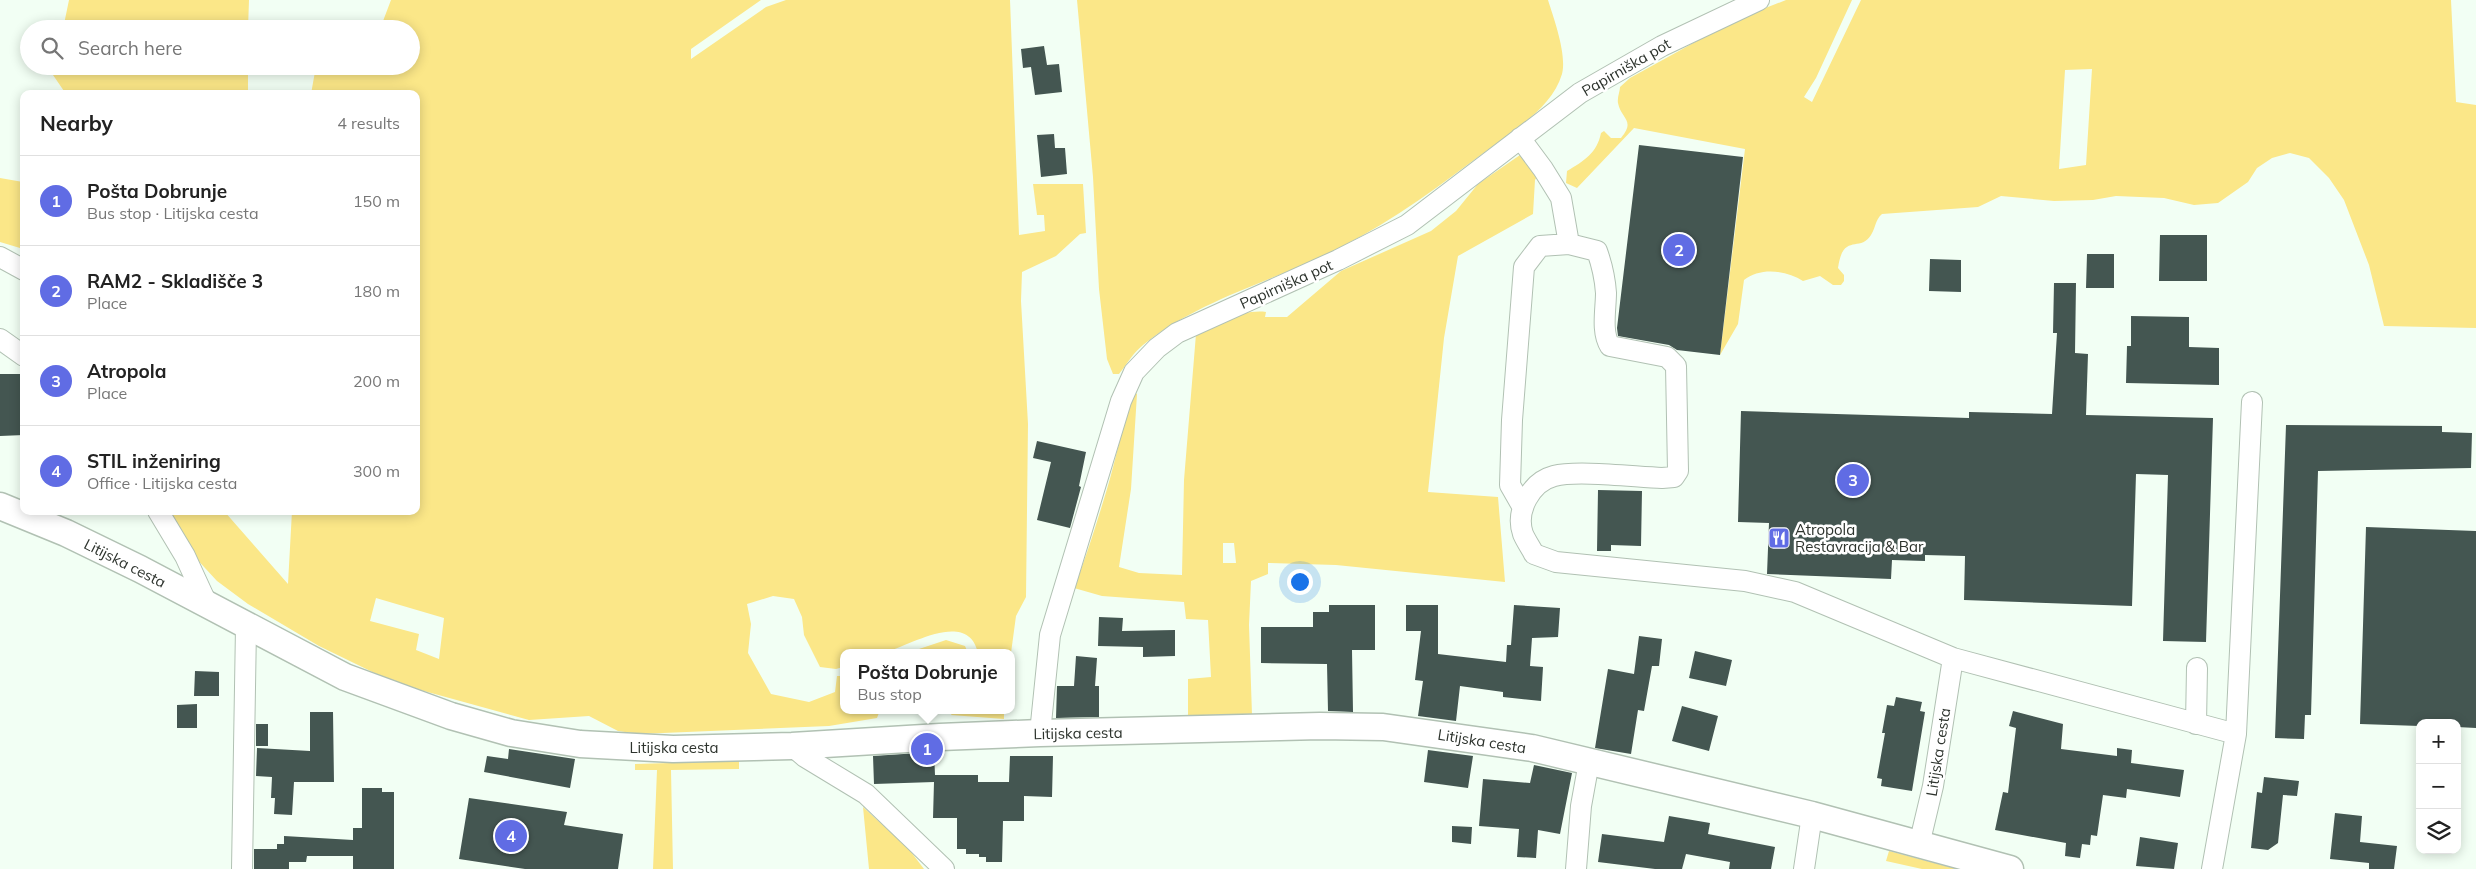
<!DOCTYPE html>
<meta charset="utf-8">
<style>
:root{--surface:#fff;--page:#f2f2f2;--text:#222;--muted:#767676;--line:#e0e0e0;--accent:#606ce4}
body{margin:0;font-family:Mulish,sans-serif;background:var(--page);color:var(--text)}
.controls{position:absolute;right:15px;bottom:15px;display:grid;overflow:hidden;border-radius:10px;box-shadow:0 2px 12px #0003}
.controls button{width:45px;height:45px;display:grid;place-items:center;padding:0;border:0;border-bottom:1px solid var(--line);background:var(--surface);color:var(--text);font:25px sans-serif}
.you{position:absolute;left:1299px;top:581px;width:18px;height:18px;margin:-12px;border:4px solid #fff;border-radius:50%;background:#1a73e8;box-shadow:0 0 0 8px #1a73e833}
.badge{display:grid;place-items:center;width:32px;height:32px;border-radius:50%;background:var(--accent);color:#fff;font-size:16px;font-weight:700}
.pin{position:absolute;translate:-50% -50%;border:2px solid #fff;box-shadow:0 1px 5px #0006}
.popup{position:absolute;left:840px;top:649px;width:175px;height:65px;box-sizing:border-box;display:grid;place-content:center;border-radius:10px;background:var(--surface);filter:drop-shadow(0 1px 4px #0005);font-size:16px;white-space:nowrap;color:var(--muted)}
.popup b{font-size:19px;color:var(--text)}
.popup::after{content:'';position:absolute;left:50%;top:100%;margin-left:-10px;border:10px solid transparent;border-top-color:var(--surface)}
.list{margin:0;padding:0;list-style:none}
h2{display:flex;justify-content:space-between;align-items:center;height:65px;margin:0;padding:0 20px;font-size:21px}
h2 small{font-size:16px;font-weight:400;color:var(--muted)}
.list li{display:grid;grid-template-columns:32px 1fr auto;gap:15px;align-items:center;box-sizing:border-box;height:90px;padding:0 20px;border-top:1px solid var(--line)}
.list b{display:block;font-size:19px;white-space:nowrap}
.list p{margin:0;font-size:16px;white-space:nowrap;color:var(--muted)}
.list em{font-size:16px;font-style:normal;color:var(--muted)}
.icon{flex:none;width:28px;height:28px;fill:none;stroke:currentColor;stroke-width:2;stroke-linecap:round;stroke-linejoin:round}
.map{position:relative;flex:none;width:2476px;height:869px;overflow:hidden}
.search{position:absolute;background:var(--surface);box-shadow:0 2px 12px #0003;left:20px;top:20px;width:400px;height:55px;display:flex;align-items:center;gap:12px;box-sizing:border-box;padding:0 18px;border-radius:28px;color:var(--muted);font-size:19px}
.panel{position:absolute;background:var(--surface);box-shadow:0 2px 12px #0003;left:20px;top:90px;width:400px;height:425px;border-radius:10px}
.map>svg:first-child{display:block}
.green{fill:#fbe788;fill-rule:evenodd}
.building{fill:#445651}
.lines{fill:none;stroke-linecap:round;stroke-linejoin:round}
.minor-casing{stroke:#b1c1b3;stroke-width:22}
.major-casing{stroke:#b1c1b3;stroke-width:29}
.minor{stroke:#fff;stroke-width:20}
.major{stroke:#fff;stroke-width:26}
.labels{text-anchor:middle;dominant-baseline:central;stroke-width:5;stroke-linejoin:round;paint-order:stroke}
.street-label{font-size:15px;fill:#2d332d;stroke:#fff}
.poi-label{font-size:15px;fill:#2d332d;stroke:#fff;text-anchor:start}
</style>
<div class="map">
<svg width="2476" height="869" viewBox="0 0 2476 869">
<rect width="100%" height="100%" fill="#f2fff4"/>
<path class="green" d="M69,0H249L248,29H63Z
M391,0H761L691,49V59L766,7L786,0H1010L1019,235L1045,231L1044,215H1037L1033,184H1083L1086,233L1080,234L1056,256L1022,272L1021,301L1028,424L1026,597L1016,616L1011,653H978C968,609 911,645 886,652C874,656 857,653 843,653V667L836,669L820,667L804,635L802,617L794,599L773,596L747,604L751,624L748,653L771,694L809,702L835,692L837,676H843V710H880L877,718L829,726L639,734L618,731L589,716L529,720L395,683L319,646L248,604L217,581L193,555L168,511H224L288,584L292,511H416V94H311L316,66H411V29H380ZM376,598L444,618L439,659L416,650L419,634L370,621Z
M1077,0H1548C1554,19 1567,55 1562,74C1552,107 1519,126 1493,146C1443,183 1395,220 1339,248C1275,281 1200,299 1143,345C1133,353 1127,364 1119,374H1113L1107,359L1099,289L1093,177Z
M1786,0H1852L1816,78L1804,97L1812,102L1861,0H2451L2456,102L2476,105V328L2384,326L2369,265L2344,200L2329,178L2309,158L2290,153L2272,158L2257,168L2248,182L2218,203L2194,205L2164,198L2116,196L2093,200L2054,201L2001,196L1978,207L1882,214C1875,220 1876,227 1871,235C1860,253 1843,232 1838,268L1844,275V281L1841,285H1833L1820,276L1803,281C1786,270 1760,267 1744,280L1738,324L1720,355L1745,149L1634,128L1577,188L1566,183L1567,171C1584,161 1597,153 1601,133L1604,131L1611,138H1621C1636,120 1621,119 1618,103C1617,98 1620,91 1620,87L1630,78L1735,20ZM2092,69L2086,165L2059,169L2065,70Z
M55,66H248V94H66L53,75Z
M1520,155L1530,159L1538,175L1535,180L1533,214L1458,256L1444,338L1428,492L1498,497L1505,582L1336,565L1268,563V574L1251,581L1249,625L1252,715L1188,720V679L1211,677L1208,620L1186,619L1184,602L1102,596L1074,588C1087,555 1097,522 1107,489C1117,456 1122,424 1134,392L1137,394L1131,489L1119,567L1139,573L1182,575L1184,480L1196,334C1217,324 1242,309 1266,312L1265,317H1287L1341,271L1431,231L1456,211L1478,184ZM1223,543H1234L1236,563H1223Z
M0,178L23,182L24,221L20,248L0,242Z
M946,640L965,646L968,653H907Z
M954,710H1004V719L951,715Z
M739,761V769L671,770L673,869H653L657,770H635V764Z
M863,807L908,848L924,869H869Z
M1889,851L1957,869H1922L1886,861Z"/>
<path class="building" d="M1044,46L1047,65L1059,64L1062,92L1035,95L1031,67L1023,68L1021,49Z
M1054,134L1055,148H1065L1067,174L1041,177L1037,135Z
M1639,145L1743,157L1720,355L1677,350L1669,345L1618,336L1617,328Z
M2160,235H2207V281H2159Z
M2087,254H2114V288H2086Z
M1930,259L1961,260V292L1929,291Z
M2054,283H2076L2075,353L2088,354L2086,415L2213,418L2206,642L2163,641L2168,475L2136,474L2132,606L1964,600L1965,556L1925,555V561L1892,560L1891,579L1767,574L1769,523L1738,522L1741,411L1969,418V412L2052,414L2057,333H2053Z
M2131,316L2189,317V347L2219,348V385L2126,383L2127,346H2131Z
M0,374H24V435L0,436Z
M2286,425L2442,426V432L2472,433L2471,468L2318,471L2311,715H2305L2304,739L2275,738Z
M1037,441L1086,452L1079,486L1081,487L1070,528L1037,520L1051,462L1033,458Z
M1598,490L1642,491L1641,546L1611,545V551H1597Z
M2366,527L2476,531V728L2457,727V723H2420V726L2360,724Z
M1329,605H1375V650H1352L1353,712L1328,711L1327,664L1261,663V627H1313V612H1329Z
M1406,605H1438V654L1506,662L1507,645H1511L1514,605L1560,608L1558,637L1532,638L1530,666L1543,667L1541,701L1503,697V692L1460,686L1456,721L1418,716L1423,681L1415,680L1421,631H1406Z
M1099,617L1123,618L1122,631L1175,630V656L1143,657V647L1098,646Z
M1639,636L1662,639L1659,666H1652L1644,711L1638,710L1631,754L1595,748L1608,669L1634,674Z
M1695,651L1732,660L1726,686L1689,678Z
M1076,656L1097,658L1095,686H1099V717L1056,718L1057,686H1074Z
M195,671L219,672V696H194Z
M1896,697L1922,702L1920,711L1925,712L1912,791L1881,786L1882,779L1877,778L1885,733H1882L1887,705L1894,706Z
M197,704V728H177V705Z
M1682,706L1718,716L1709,751L1672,741Z
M2013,711L2063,724L2061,749L2117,756V748L2132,750L2131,763L2184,770L2180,797L2127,789L2126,798L2103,795L2097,836L2091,835L2090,845L2082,844L2080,858L2065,856L2066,843L1995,830L2003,792L2008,793L2016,728L2009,726Z
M310,712H333L334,782H294L292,815L274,814L275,798H271L272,777L256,776L257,748L310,751Z
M256,724H268V746H256Z
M509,749L575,759L570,788L484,772L487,756L508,759Z
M1428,750L1473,756L1468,788L1424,782Z
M934,752L935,775H978V782H1009L1010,756H1053L1052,797L1024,796V821H1003L1002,862H986V857H979V854H966V849H957V818H933L934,782L874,784L873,756Z
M1534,765L1572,773L1560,834L1538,830L1536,858L1517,857L1519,829L1479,826L1483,779L1530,783Z
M2264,777L2299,781L2297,796L2283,795L2278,843L2268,850L2251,848L2257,792L2262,793Z
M362,788H382V792H394V869H353V856H307L306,862H289V869H254V849H277V844H284V836L353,840V828H362Z
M469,798L567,812L564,825L623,834L618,869H525L459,859Z
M2335,813L2362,816L2360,842L2397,846L2394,869H2369V863L2330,859Z
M1669,816L1710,823L1708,834L1775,847L1771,869H1729L1730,862L1686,854L1682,869H1655L1598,862L1602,834L1664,842Z
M1452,826L1472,827L1471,844L1452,842Z
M2140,837L2178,843L2174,869L2136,866Z"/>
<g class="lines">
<g class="minor-casing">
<path id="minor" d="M1520,138L1543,169L1561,198L1569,244
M0,257L24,270
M0,339L24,356
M1522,506L1510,485L1512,420L1524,267L1540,246L1569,244L1597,251C1602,265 1605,278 1606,293C1606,309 1601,332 1610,346L1667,357L1676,366L1678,471L1674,477L1662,478C1635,477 1577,470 1554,476C1531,482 1515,511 1523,534C1526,541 1531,548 1534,554L1556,562L1745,581L1795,592L1953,658L2236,734
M158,511L185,556L208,606
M2196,724L2197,668
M1040,733L1050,635L1121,401L1134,372L1157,348L1177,333L1338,260L1407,225L1580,93L1662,46L1759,0
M792,746L805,757L866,794L944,869
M1919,845L1933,786L1953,658
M242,869L246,627
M1576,869L1581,806L1589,762
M1804,869L1812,815
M2212,869L2236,734L2252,402"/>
</g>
<g class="major-casing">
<path id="major" d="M0,506L66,533L140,569L345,677L451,716L511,733L580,744L673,749L792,746L940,737L1040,733L1320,726L1383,727L1532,748L1812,815L2010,869"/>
</g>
<use href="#minor" class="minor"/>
<use href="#major" class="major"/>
</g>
<defs>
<g id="restaurant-square" transform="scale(1.125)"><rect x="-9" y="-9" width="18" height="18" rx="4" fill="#606ce4" stroke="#fff"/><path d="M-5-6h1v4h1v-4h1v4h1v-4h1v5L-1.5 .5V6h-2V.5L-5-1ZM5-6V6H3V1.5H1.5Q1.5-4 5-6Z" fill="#fff"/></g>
</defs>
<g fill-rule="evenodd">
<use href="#restaurant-square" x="1779" y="538"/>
</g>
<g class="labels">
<g class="street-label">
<text transform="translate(1626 67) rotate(-30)">Papirniška pot</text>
<text transform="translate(1286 284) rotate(-24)">Papirniška pot</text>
<text transform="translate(125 563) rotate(27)">Litijska cesta</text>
<text transform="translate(1078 733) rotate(-1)">Litijska cesta</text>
<text transform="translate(1482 741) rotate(9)">Litijska cesta</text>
<text x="674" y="747">Litijska cesta</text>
<text transform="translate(1938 752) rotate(-81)">Litijska cesta</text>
</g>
<g class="poi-label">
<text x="1795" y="529">Atropola<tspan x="1795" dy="17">Restavracija &amp; Bar</tspan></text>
</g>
</g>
</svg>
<div class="controls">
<button>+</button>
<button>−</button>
<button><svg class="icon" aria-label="layers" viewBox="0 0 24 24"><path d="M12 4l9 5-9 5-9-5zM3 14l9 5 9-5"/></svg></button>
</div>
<div class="you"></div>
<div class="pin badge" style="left:927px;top:749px">1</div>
<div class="popup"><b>Pošta Dobrunje</b>Bus stop</div>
<div class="pin badge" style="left:1679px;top:250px">2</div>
<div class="pin badge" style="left:1853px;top:480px">3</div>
<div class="pin badge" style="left:511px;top:836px">4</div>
<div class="search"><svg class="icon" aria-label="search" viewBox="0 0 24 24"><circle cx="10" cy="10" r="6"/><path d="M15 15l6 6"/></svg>Search here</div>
<section class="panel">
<h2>Nearby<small>4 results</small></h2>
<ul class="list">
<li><span class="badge">1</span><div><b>Pošta Dobrunje</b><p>Bus stop · Litijska cesta</p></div><em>150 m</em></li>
<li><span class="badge">2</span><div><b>RAM2 - Skladišče 3</b><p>Place</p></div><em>180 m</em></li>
<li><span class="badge">3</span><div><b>Atropola</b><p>Place</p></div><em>200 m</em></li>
<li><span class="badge">4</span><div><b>STIL inženiring</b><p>Office · Litijska cesta</p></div><em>300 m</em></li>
</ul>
</section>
</div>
